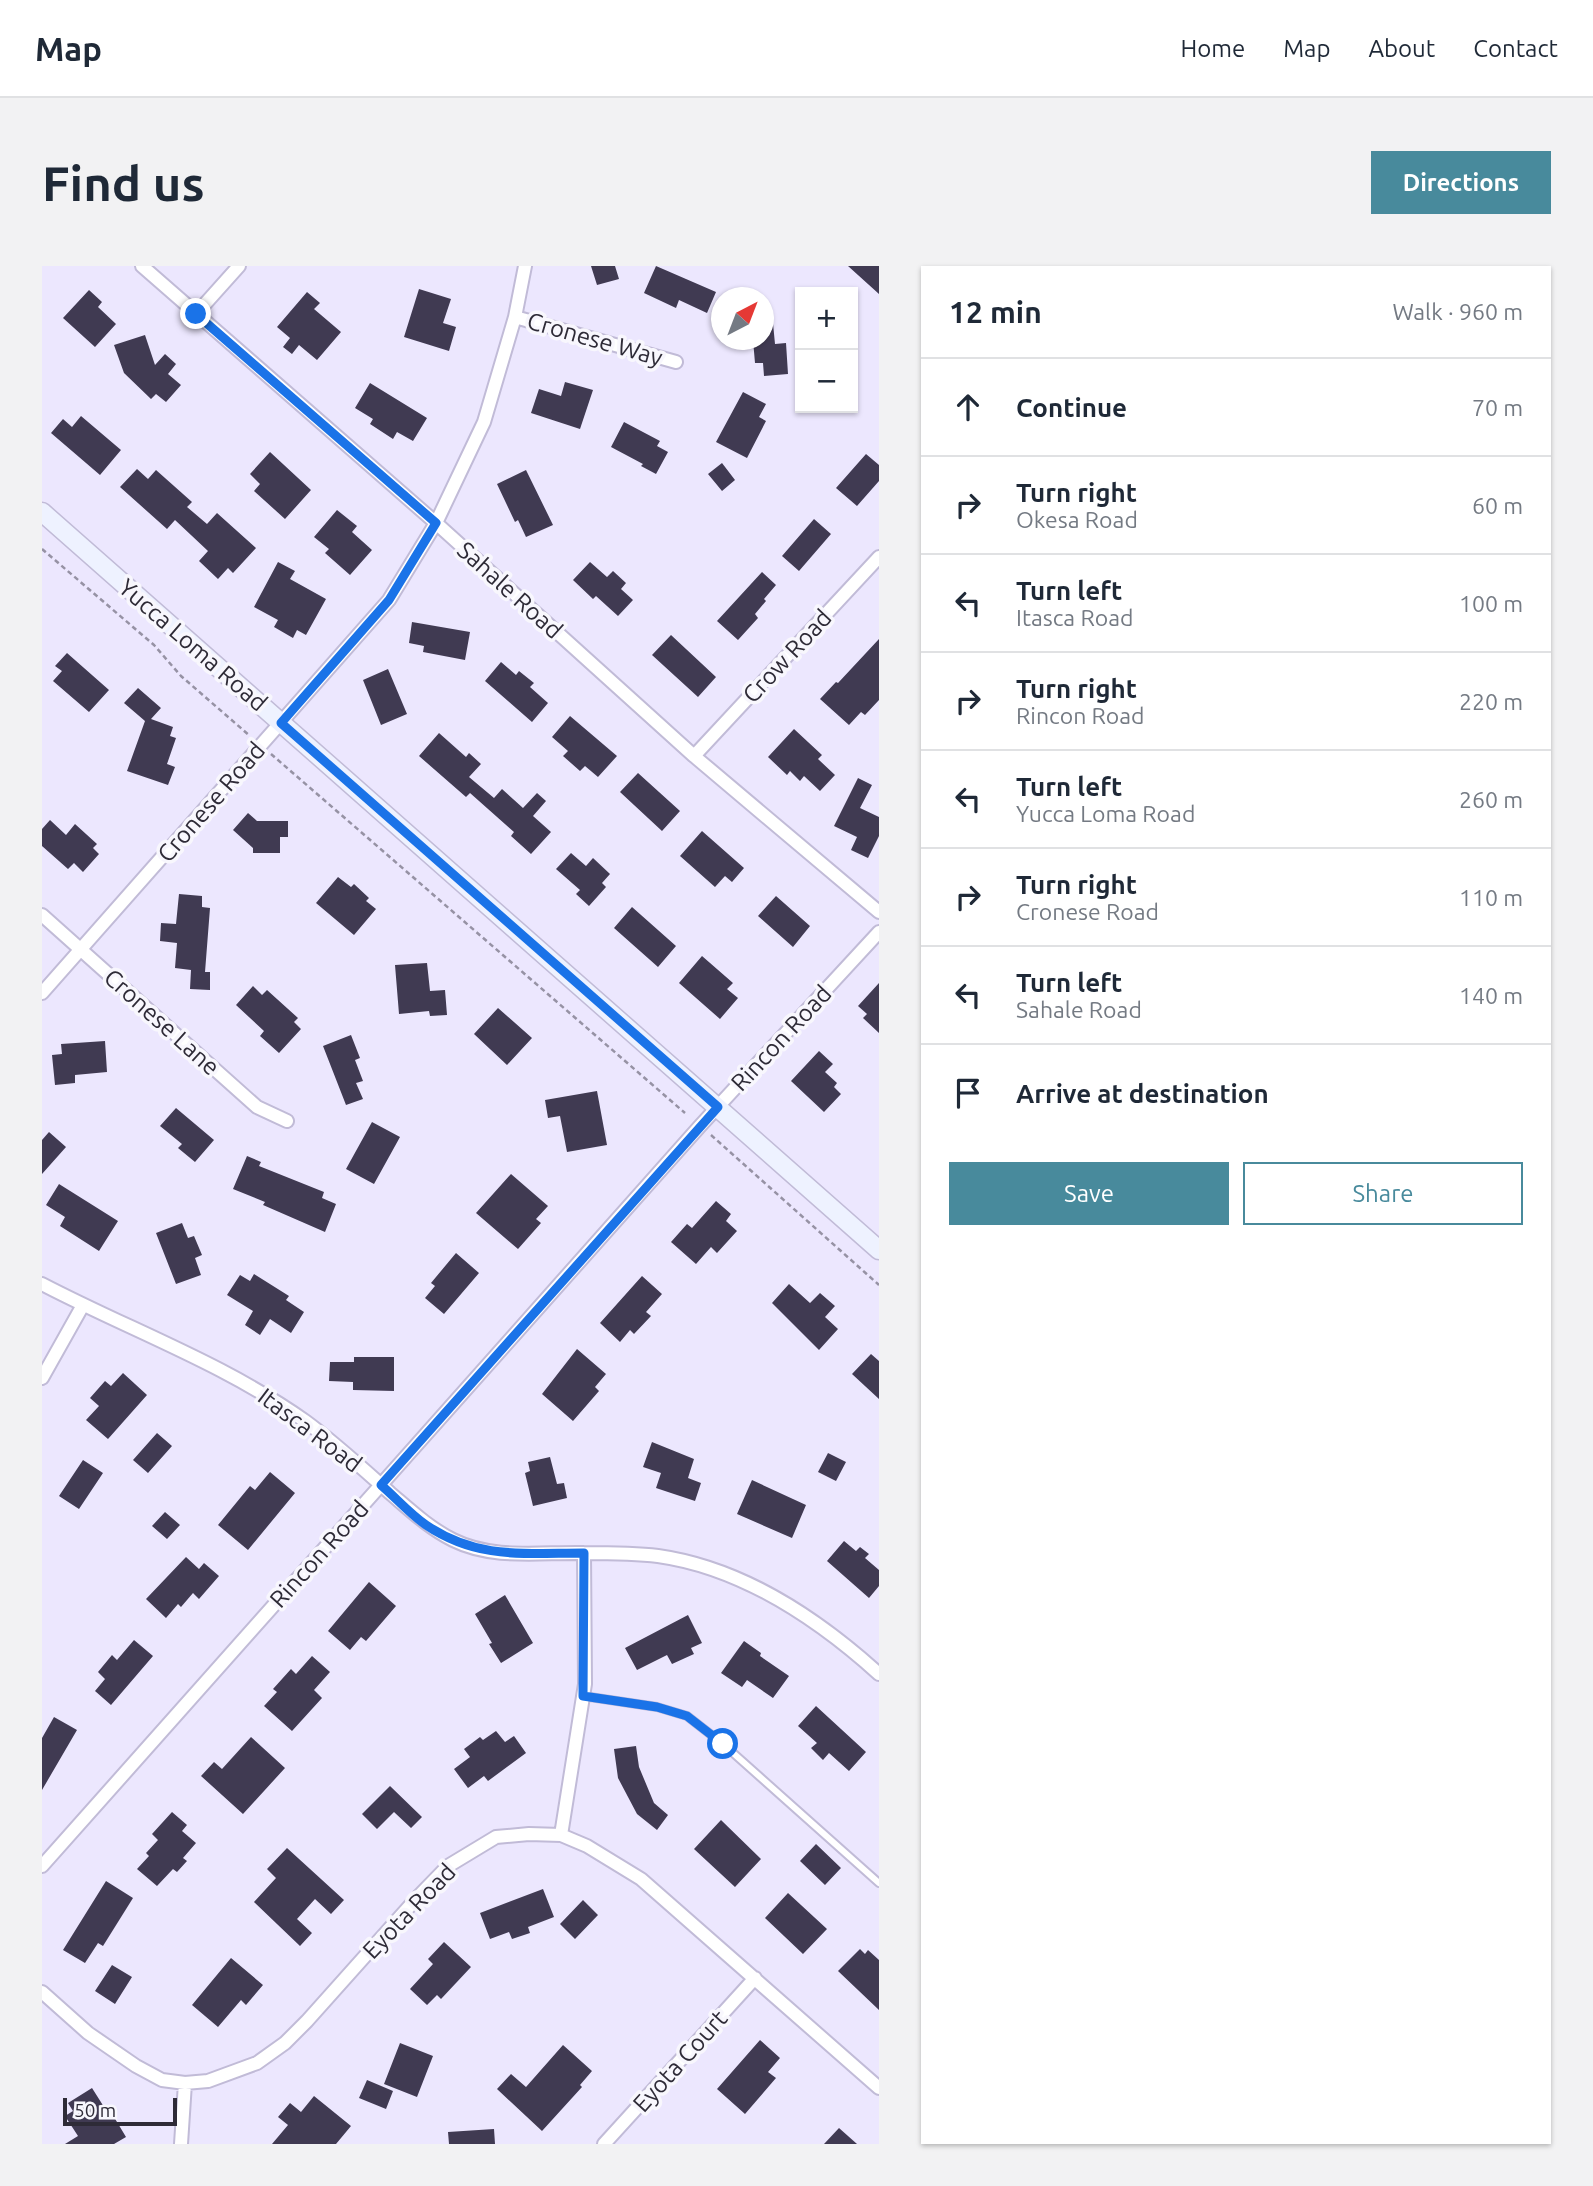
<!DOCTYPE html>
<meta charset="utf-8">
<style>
:root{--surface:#fff;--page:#f2f2f3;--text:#1f2937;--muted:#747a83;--line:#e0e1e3;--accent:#488a9c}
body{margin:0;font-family:Ubuntu,sans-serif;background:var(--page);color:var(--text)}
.controls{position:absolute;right:21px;top:21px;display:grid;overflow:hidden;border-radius:0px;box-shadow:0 2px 5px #0004}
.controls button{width:63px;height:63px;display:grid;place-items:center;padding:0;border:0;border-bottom:2px solid var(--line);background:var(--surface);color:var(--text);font:35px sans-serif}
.compass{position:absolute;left:669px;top:21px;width:63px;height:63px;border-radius:50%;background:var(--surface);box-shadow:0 2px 5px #0004;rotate:42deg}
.scale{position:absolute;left:21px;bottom:18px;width:114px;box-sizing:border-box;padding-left:7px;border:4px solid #2e2b37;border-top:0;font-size:19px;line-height:24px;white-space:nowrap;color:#2e2b37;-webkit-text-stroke:5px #f8f7fd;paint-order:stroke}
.stop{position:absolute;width:21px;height:21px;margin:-16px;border:5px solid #1a73e8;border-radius:50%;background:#fff}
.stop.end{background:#1a73e8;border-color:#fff;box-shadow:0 2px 7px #0008}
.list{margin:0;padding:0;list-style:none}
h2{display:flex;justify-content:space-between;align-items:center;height:91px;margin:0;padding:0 28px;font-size:30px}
h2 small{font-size:23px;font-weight:400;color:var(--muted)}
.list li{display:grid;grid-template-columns:46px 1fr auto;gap:21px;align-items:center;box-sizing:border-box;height:98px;padding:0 28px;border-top:2px solid var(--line)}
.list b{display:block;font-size:26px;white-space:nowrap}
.list p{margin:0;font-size:23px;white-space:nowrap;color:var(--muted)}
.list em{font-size:23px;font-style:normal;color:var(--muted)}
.actions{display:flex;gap:14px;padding:21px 28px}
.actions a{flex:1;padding:16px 0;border:2px solid var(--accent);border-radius:0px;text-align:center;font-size:24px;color:var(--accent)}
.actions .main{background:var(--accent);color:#fff}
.icon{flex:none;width:38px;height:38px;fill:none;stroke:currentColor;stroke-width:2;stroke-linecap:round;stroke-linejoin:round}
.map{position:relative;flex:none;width:837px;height:1878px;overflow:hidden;border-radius:0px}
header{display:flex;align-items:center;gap:42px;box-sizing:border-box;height:98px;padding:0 35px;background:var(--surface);border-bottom:2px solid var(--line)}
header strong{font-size:33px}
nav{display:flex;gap:38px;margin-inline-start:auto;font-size:24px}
.intro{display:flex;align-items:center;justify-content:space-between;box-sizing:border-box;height:168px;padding:0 42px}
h1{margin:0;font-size:49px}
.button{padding:18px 32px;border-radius:0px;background:var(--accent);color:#fff;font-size:24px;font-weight:700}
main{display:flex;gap:42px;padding:0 42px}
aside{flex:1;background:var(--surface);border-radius:0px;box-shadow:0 2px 5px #0004}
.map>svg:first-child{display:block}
.building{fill:#403a52}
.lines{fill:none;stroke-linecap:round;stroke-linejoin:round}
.lane-casing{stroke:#c1bbd7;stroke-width:10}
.street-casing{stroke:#c1bbd7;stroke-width:16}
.secondary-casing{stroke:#c1bbd7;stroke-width:21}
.path{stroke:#9692a4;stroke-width:2.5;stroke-dasharray:5 3.5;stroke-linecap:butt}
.lane{stroke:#fff;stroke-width:6}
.street{stroke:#fff;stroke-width:12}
.secondary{stroke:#eef2ff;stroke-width:18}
.route{stroke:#1a73e8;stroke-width:9}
.labels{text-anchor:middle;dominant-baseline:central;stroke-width:7;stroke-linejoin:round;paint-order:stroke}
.street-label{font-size:24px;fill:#2e2b37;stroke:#f8f7fd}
</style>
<header>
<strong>Map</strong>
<nav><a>Home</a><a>Map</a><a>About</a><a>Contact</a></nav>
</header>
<div class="intro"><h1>Find us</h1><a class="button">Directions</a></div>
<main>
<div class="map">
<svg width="837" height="1878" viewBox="0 0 837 1878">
<rect width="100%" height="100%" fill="#ece7fe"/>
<path class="building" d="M549,0H573L577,13L555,19Z
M614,0L674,26L665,47L637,34L634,42L602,27Z
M806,0H837V28Z
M377,23L409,33L401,57L414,61L407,85L362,71Z
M47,24L60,36L56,41L74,58L53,81L21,52Z
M265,26L278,37L272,43L299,66L275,94L257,79L250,88L241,81L248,72L235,61Z
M730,47L733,78L744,77L746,108L722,110L721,97H713L711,74H722V48Z
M103,69L113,99L123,88L134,98L126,108L139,119L124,136L114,128L109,133L82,107L72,79Z
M523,116L551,124L538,163L489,147L497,123L519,130Z
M328,117L385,152L371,175L355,166L351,173L328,158L331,153L313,142Z
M701,126L724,138L717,151L724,155L705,192L674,176Z
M39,150L79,184L58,209L9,167L21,153L30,161Z
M582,156L618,175L615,180L626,186L614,208L599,200L601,198L569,181Z
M228,186L269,224L243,253L212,225L218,218L208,208Z
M824,188L837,199V215L815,240L794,222Z
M680,197L693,214L680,225L666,208Z
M95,203L106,213L114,204L150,236L145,241L165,258L175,247L214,282L191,307L186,302L176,313L157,295L166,285L133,254L125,263L78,221Z
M484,204L511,259L484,271L476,254L473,256L455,218Z
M295,244L315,260L310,266L330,284L308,309L283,287L287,283L272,271Z
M772,253L789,268L757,305L740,290Z
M236,296L253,305L248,313L284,333L264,369L255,364L251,372L232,361L236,354L212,341Z
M548,296L565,311L571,305L584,317L579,323L591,334L576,350L554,330L551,333L531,314Z
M720,306L734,319L722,333L724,335L713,348L716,352L696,374L675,355Z
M370,356L428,366L423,394L381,386L382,380L367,377Z
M629,369L674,411L656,431L610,389Z
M837,373V434L823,449L819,446L807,459L778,433L794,416L796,417Z
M25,387L67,424L47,446L11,415L20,405L13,400Z
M459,396L474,409L477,405L492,417L488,421L506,437L490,456L443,415Z
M346,403L365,448L339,459L321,414Z
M96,422L119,442L109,453L131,461L128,470L134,472L125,498L133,501L126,519L85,505L103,455L82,437Z
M528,450L575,490L556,511L543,500L538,505L521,490L526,485L510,471Z
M752,463L780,489L776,493L793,509L778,525L762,510L758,515L748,505L745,509L726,491Z
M397,467L424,491L427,487L439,498L427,511L452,532L460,523L481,542L495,527L504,535L491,550L509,566L489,588L469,570L472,566L428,527L424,531L377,490Z
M596,507L638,545L620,565L578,526Z
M816,512L830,519L818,542L837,551V570L826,592L809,584L815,571L792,560Z
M206,547L215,555H246V571H238V587H211V582L191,564Z
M8,554L24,569L33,558L55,578L51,582L57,588L41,606L32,597L26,603L0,580V563Z
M660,565L702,602L690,616L683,610L673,621L638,590Z
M529,587L544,600L551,592L568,608L560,617L564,621L547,640L534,628L538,624L514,603Z
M296,611L309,621L312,618L327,632L324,635L334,643L312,669L274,637Z
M137,628L160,630V641L168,642L163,706H168V724L148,723L149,704L133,702L135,677L118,675L119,657L134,658Z
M734,630L768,660L751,681L716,650Z
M590,641L634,680L616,701L572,662Z
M660,690L691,717L685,723L696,732L678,753L637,717Z
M385,697L388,725L403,724L405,749L388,750L387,745L357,748L353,699Z
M837,717V767L821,752L825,748L816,740Z
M211,720L220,729L225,724L256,752L252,756L259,763L237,787L218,770L222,765L194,739Z
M456,742L490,772L465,799L432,768Z
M309,769L318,792L313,794L321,815L314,817L321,833L304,839L281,780Z
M63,775L65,806L33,809V817L13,819L10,789L20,788L19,778Z
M777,785L791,798L783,806L795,817L792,821L799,828L782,846L749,815Z
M555,825L565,879L525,886L518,850L506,852L503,834Z
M134,842L172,874L153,896L136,882L140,878L118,860Z
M330,856L358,871L332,918L304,903Z
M7,866L24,881L0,908V874Z
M205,890L219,896L217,900L282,926L280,932L294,938L283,966L221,939L223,936L191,923Z
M469,908L506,940L494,953L499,957L476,983L434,947Z
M17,918L76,955L57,985L18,960L23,951L4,939Z
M674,935L689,948L684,955L695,965L675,987L669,981L654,998L629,976L645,958L650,962Z
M140,957L146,972L152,970L160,989L153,992L159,1009L134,1018L114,967Z
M414,987L437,1007L402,1048L383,1032L393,1020L389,1017Z
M212,1008L247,1030L244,1034L262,1046L249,1067L228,1053L218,1069L203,1059L211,1045L185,1029L198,1009L208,1015Z
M600,1010L620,1028L604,1046L609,1050L592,1068L588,1064L578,1076L558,1057Z
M747,1018L768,1037L778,1027L793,1040L783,1051L796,1063L777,1084L730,1037Z
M535,1083L564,1108L553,1121L557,1125L531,1155L500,1128Z
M829,1088L837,1095V1133L810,1108Z
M312,1091H352V1125L311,1124V1116L287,1115L288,1096H312Z
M81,1107L105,1129L66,1173L44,1154L57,1140L48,1132L63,1115L69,1120Z
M115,1167L130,1180L106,1207L91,1194Z
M610,1176L652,1193L646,1212L659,1217L653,1235L614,1222L619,1207L601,1201Z
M786,1187L804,1196L794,1215L776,1206Z
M508,1191L515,1218L522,1217L525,1232L491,1240L483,1207L488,1205L486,1196Z
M41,1194L61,1207L37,1243L17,1230Z
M228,1206L253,1227L206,1284L176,1259L208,1220L213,1224Z
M710,1214L764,1239L750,1272L695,1248Z
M123,1246L138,1259L125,1273L110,1260Z
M802,1275L814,1285L818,1281L827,1288L823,1292L837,1304V1320L827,1332L785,1295Z
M144,1291L157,1303L162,1297L177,1310L157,1333L151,1327L139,1341L136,1338L124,1352L104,1333Z
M327,1316L354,1340L324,1375L319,1371L308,1384L286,1365Z
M463,1329L491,1377L459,1397L447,1378L450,1377L433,1348Z
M646,1349L660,1377L649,1382L652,1388L630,1398L625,1389L595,1404L583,1382Z
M92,1374L111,1390L69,1439L53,1425L63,1413L56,1406L70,1389L75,1394Z
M702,1375L719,1387L718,1390L747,1410L731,1432L705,1414L700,1421L679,1407Z
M270,1390L288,1406L272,1424L280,1432L250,1465L222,1440L235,1426L231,1423L249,1403L254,1408Z
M774,1440L824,1486L807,1505L787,1487L781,1494L769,1482L775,1477L756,1460Z
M12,1451L35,1464L0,1524V1472Z
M454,1465L463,1476L472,1470L484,1487L446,1515L442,1510L426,1522L412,1503L428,1491L422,1483L438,1471L441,1474Z
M209,1471L243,1502L201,1548L159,1510L172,1496L180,1503Z
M594,1480L597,1501L612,1537L626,1549L615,1564L595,1548L576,1512L572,1483Z
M348,1520L380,1551L369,1562L352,1546L335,1563L320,1548Z
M130,1546L145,1559L140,1565L154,1577L141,1592L145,1595L135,1606L131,1603L115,1620L95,1603L107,1590L104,1587L116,1574L110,1568Z
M679,1554L719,1593L693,1621L652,1583Z
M774,1578L799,1602L783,1619L758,1595Z
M245,1582L302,1634L289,1648L273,1633L255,1653L270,1667L258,1680L212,1636L234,1612L225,1603Z
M64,1615L91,1632L61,1680L56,1677L43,1697L21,1684Z
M501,1623L512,1651L486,1661L488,1667L470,1673L467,1666L448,1673L438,1647Z
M746,1627L785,1663L761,1688L723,1652Z
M541,1634L556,1649L533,1673L518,1658Z
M402,1676L429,1701L399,1733L395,1729L385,1739L368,1723L391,1698L386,1693Z
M818,1683L823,1688L826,1684L837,1694V1744L796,1705Z
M189,1692L221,1719L204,1739L199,1734L176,1761L150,1739Z
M70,1699L90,1711L73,1738L53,1725Z
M718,1774L738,1792L726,1806L734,1812L703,1848L675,1823Z
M358,1777L391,1790L375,1831L342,1818Z
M521,1779L550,1805L538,1819L540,1821L500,1865L455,1823L469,1808L484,1821Z
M325,1814L351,1825L344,1843L317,1832Z
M50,1822L69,1852L72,1851L84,1871L72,1878H23L36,1870L23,1850L31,1845L26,1837Z
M272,1830L309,1860L294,1878H230L246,1859L236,1851L248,1837L259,1846Z
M797,1862L815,1878H782Z
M452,1863L453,1878H407L406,1866Z"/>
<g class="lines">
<g class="lane-casing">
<path id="lane" d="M541,1430L615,1441L645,1450L681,1478L837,1617"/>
</g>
<g class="street-casing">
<path id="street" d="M100,0L394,257L652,490L837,646
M154,48L197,0
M473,51L634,96
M652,490L837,291
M0,649L215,841L245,855
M0,727L347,334L394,257L442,156L473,51L483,0
M0,1018C88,1064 181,1097 263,1155C293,1177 320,1202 348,1227C368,1244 387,1262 411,1274C451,1294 498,1286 542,1287C566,1287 592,1287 616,1290C701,1302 775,1352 837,1408
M0,1112L41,1039
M519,1569L543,1418L542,1287
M0,1600L658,860L837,666
M0,1726L46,1767L94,1800L120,1814L143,1817L166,1815L215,1797L243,1777L265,1755L374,1633L406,1600L454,1571L487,1568L519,1569L545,1580L599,1613L837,1822
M139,1878L143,1817
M562,1878L713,1712"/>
</g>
<g class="secondary-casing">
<path id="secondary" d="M0,246L837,984"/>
</g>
<path class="path" d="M0,283L112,379L139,410L208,470
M229,488L643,847
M669,869L837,1019"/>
<use href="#lane" class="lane"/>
<use href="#street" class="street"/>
<use href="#secondary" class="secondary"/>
</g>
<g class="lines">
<path class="route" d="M154,48L394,257L347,334L239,457L676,841L339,1219C354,1232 368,1248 384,1259C436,1294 483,1287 542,1287L541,1430L615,1441L645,1450L681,1478"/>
</g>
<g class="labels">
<g class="street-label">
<text transform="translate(553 73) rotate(16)">Cronese Way</text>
<text transform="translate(468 324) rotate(42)">Sahale Road</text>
<text transform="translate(151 379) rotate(41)">Yucca Loma Road</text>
<text transform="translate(745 390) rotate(-47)">Crow Road</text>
<text transform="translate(169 536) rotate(-49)">Cronese Road</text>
<text transform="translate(120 756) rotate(42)">Cronese Lane</text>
<text transform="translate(739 772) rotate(-47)">Rincon Road</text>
<text transform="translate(268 1164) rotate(37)">Itasca Road</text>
<text transform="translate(277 1288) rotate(-48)">Rincon Road</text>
<text transform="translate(367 1645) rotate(-46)">Eyota Road</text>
<text transform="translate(638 1795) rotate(-48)">Eyota Court</text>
</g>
</g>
</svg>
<div class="controls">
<button>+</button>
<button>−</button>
</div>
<svg class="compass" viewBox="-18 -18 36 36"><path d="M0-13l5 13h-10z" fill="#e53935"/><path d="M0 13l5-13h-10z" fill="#747a83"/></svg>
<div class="scale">50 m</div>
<div class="stop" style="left:681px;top:1478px"></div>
<div class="stop end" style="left:154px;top:48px"></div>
</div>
<aside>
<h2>12 min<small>Walk · 960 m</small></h2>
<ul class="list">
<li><svg class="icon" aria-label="ahead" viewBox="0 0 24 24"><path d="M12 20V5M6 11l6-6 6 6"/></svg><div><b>Continue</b></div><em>70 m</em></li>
<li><svg class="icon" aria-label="right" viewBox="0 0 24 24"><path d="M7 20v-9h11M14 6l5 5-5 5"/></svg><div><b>Turn right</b><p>Okesa Road</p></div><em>60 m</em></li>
<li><svg class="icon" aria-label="left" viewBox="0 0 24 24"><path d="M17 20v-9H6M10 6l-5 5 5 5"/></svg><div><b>Turn left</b><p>Itasca Road</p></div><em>100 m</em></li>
<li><svg class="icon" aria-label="right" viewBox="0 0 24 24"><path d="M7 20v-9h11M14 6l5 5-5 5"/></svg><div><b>Turn right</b><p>Rincon Road</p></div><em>220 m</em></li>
<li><svg class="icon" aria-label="left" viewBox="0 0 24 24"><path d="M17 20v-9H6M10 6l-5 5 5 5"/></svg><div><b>Turn left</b><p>Yucca Loma Road</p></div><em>260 m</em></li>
<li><svg class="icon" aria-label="right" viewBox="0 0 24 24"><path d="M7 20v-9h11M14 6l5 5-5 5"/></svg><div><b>Turn right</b><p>Cronese Road</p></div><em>110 m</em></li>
<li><svg class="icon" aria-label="left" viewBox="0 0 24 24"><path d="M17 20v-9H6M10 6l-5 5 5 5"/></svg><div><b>Turn left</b><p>Sahale Road</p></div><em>140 m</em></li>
<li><svg class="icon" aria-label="arrive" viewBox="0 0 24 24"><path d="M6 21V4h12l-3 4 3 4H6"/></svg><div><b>Arrive at destination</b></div></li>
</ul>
<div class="actions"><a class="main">Save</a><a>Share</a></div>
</aside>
</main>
